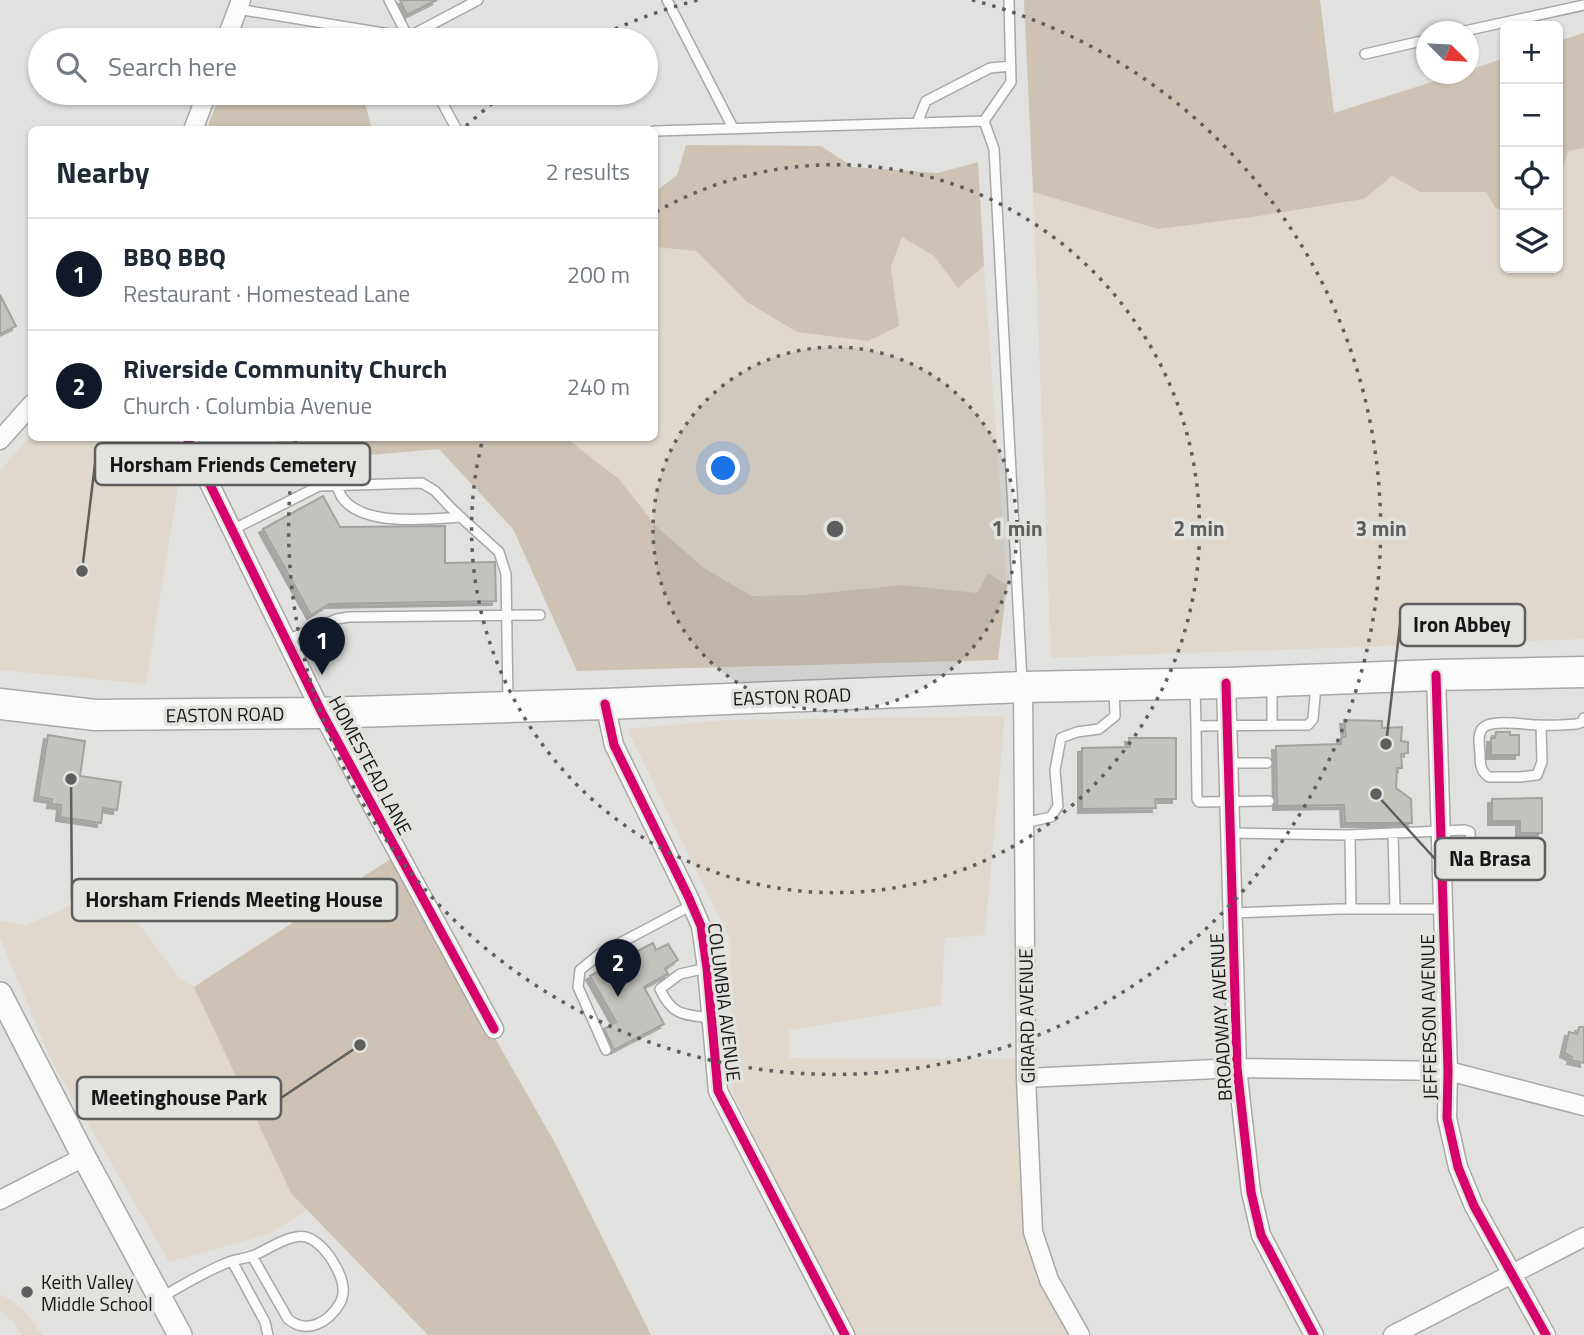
<!DOCTYPE html>
<meta charset="utf-8">
<style>
:root{--surface:#fff;--page:#f6f6f7;--text:#1f2937;--muted:#747a83;--line:#e0e1e3;--accent:#111827}
body{margin:0;font-family:"Titillium Web",sans-serif;background:var(--page);color:var(--text)}
.controls{position:absolute;right:21px;top:21px;display:grid;overflow:hidden;border-radius:10px;box-shadow:0 2px 5px #0004}
.controls button{width:63px;height:63px;display:grid;place-items:center;padding:0;border:0;border-bottom:2px solid var(--line);background:var(--surface);color:var(--text);font:35px sans-serif}
.compass{position:absolute;left:1416px;top:21px;width:63px;height:63px;border-radius:50%;background:var(--surface);box-shadow:0 2px 5px #0004;rotate:114deg}
.you{position:absolute;left:724px;top:469px;width:24px;height:24px;margin:-18px;border:5px solid #fff;border-radius:50%;background:#1a73e8;box-shadow:0 0 0 10px #1a73e833}
.badge{display:grid;place-items:center;width:46px;height:46px;border-radius:50%;background:var(--accent);color:#fff;font-size:23px;font-weight:700}
.pin{position:absolute;translate:-50% -58px;filter:drop-shadow(0 2px 4px #0008)}
.pin::after{content:'';position:absolute;top:37px;width:24px;height:21px;background:inherit;clip-path:polygon(0 0,100% 0,50% 100%)}
.list{margin:0;padding:0;list-style:none}
h2{display:flex;justify-content:space-between;align-items:center;height:91px;margin:0;padding:0 28px;font-size:30px}
h2 small{font-size:23px;font-weight:400;color:var(--muted)}
.list li{display:grid;grid-template-columns:46px 1fr auto;gap:21px;align-items:center;box-sizing:border-box;height:112px;padding:0 28px;border-top:2px solid var(--line)}
.list b{display:block;font-size:26px;white-space:nowrap}
.list p{margin:0;font-size:23px;white-space:nowrap;color:var(--muted)}
.list em{font-size:23px;font-style:normal;color:var(--muted)}
.icon{flex:none;width:38px;height:38px;fill:none;stroke:currentColor;stroke-width:2;stroke-linecap:round;stroke-linejoin:round}
.map{position:relative;flex:none;width:1584px;height:1335px;overflow:hidden}
.search{position:absolute;background:var(--surface);box-shadow:0 2px 5px #0004;left:28px;top:28px;width:630px;height:77px;display:flex;align-items:center;gap:18px;box-sizing:border-box;padding:0 24px;border-radius:38px;color:var(--muted);font-size:26px}
.panel{position:absolute;background:var(--surface);box-shadow:0 2px 5px #0004;left:28px;top:126px;width:630px;height:315px;border-radius:10px}
.map>svg:first-child{display:block}
.green{fill:#e0d8cc}
.forest{fill:#cdc2b3}
.building{fill:#c3c2bc;stroke:#a2a3a1;stroke-width:2;filter:url(#shadow)}
.lines{fill:none;stroke-linecap:round;stroke-linejoin:round}
.service-casing{stroke:#a8a9a7;stroke-width:12}
.minor-casing{stroke:#a8a9a7;stroke-width:21}
.tertiary-casing{stroke:#a8a9a7;stroke-width:26}
.trunk-casing{stroke:#a8a9a7;stroke-width:33}
.service{stroke:#fafbfa;stroke-width:9}
.minor{stroke:#fafbfa;stroke-width:18}
.tertiary{stroke:#fafbfa;stroke-width:23}
.trunk{stroke:#fafbfa;stroke-width:30}
.cycleway-casing{stroke:#e2e3df;stroke-width:13}
.cycleway{stroke:#d6006c;stroke-width:9}
.ring{fill:none;stroke:#5d5e5d;stroke-width:3.5;stroke-dasharray:3.5 7}
.poi-dot{fill:#5d5e5d;stroke:#e2e3df;stroke-width:2.5}
.labels{text-anchor:middle;dominant-baseline:central;stroke-width:7;stroke-linejoin:round;paint-order:stroke}
.street-label{font-size:19px;fill:#161716;stroke:#e2e3df}
.poi-label{font-size:19px;fill:#161716;stroke:#e2e3df;text-anchor:start}
.centre{fill:#5d5e5d;stroke:#e2e3df;stroke-width:3.5}
.ring-label{font-size:21px;text-anchor:middle;font-weight:bold;fill:#5d5e5d;stroke:#e2e3df;stroke-width:7;stroke-linejoin:round;paint-order:stroke}
.leader{fill:none;stroke:#5d5e5d;stroke-width:2.5}
.callout-dot{fill:#5d5e5d;stroke:#e2e3df;stroke-width:2.5}
.callout{fill:#e2e3df;stroke:#5d5e5d;stroke-width:2.5}
.callout-label{font-size:21px;text-anchor:middle;font-weight:bold;fill:#161716}
</style>
<div class="map">
<svg width="1584" height="1335" viewBox="0 0 1584 1335">
<defs>
<filter id="shadow"><feDropShadow dx="-4" dy="4" stdDeviation="0" flood-color="#0004"/></filter>
</defs>
<rect width="100%" height="100%" fill="#e1e2e0"/>
<path class="green" d="M1584,148V639L1051,658L1033,192L1158,229L1364,199L1392,176L1420,192H1486L1495,208L1505,212V268H1558V186L1568,151Z
M902,237L934,256L958,287L984,266L1007,585L988,573L977,594L902,585L804,595L752,596L704,568L656,526L619,479L566,438H654L655,247L696,251L747,302L899,326L891,267Z
M31,435L32,438H177L184,452L146,684L0,670V471Z
M1005,716L985,935L945,938L941,1005L789,1030V1058L1018,1059L1023,1175L1036,1277L1074,1335H852L732,1091L730,939L627,729L725,720Z
M392,858L556,1145L651,1335H428L307,1210L269,1234L169,1262L51,1060L0,938V921L26,925L59,911L103,888L119,897L180,979L194,987Z
M0,1294C19,1303 32,1317 42,1335H22L12,1321L0,1311Z"/>
<path class="forest" d="M1024,0H1320L1334,113L1457,74H1468L1469,70L1505,58V212L1495,208L1486,192H1420L1392,176L1364,199L1245,218L1158,229L1033,192Z
M1584,33V148L1568,151L1558,186V41Z
M247,34L322,35L333,40H245Z
M222,93H362L372,129H209V122Z
M686,145L821,146L853,167L938,173L978,162L984,266L958,288L934,256L902,237L891,267L899,326L868,341L797,332L747,302L696,251L655,247V192L677,175Z
M275,438H566L619,479L656,526L704,568L752,596L804,595L902,585L977,593L988,573L1007,585L998,660L577,671L513,529L439,449L290,462Z
M392,858L556,1145L651,1335H428L291,1193L194,987Z"/>
<path class="building" d="M400,0H437L407,15Z
M0,295L16,326L0,334Z
M323,496L340,527L445,526V563L495,562L496,601L329,604L311,615L263,529Z
M1344,720L1382,721V728L1402,727L1401,741L1408,742V753L1401,754L1402,768H1397L1396,788L1411,799L1412,823H1345L1344,805L1277,806L1276,746L1341,744V738L1346,736Z
M1496,732H1510V735H1519V755H1491V738H1495Z
M48,735L85,741L80,776L121,782L117,810L103,808L101,823L60,817L61,805L51,804L52,799L38,797Z
M1129,738H1176V799H1155L1156,808L1082,809V748L1130,747Z
M1542,798V833H1520V821H1492V799Z
M653,943L656,950L668,944L678,960L665,968L668,974L644,987L664,1024L614,1050L604,1029L616,1022L590,976Z
M1579,1027H1584V1063L1571,1060L1572,1057L1564,1053L1569,1032L1577,1034Z"/>
<g class="lines">
<g class="service-casing">
<path id="service" d="M389,0L408,37L478,0
M667,0L733,128
M1009,0L1011,82L984,121L994,149L1022,681
M237,9L408,37L409,40
M1460,32L1584,5
M1365,54L1426,40
M437,93L457,130
M917,123L926,101L990,68L1011,66
M654,131L984,121
M337,485C346,530 428,519 461,517
M232,530L319,486L422,483L435,491L453,510L499,552L506,574L508,702
M287,640L337,619L349,617L540,615
M1272,685V725
M1195,687L1196,726L1308,725L1313,719L1316,685
M1541,725L1542,762L1537,775L1520,777H1489C1480,771 1480,763 1480,753C1479,745 1477,732 1484,727C1494,719 1526,725 1538,725C1551,726 1564,725 1577,724L1582,722L1584,718
M1196,726L1197,799L1199,802L1269,801
M1229,763H1267
M1024,823L1051,817L1058,806L1055,770L1061,738L1077,732L1099,729L1115,716L1114,690
M1231,833L1347,835L1465,830L1470,832L1471,862
M1393,833L1395,909
M1350,835L1351,909
M1233,913L1339,909H1443
M707,968L680,974L660,989C672,1016 685,1015 712,1018
M606,1050L578,987L580,970L601,953L692,905
M232,1261L265,1322L268,1335
M162,1297C184,1284 206,1271 229,1262C238,1259 247,1258 255,1255C268,1249 292,1233 306,1237C319,1241 330,1255 336,1267C342,1278 347,1291 340,1303C329,1322 307,1335 288,1319L252,1256"/>
</g>
<g class="minor-casing">
<path id="minor" d="M226,40L241,0
M193,130L207,93
M187,438L322,713L494,1029
M0,440L32,404
M1436,675L1448,1071L1447,1118L1458,1167L1474,1206L1546,1335
M1226,683L1237,1068L1251,1192L1261,1235L1314,1335
M1023,687L1026,1078L1033,1232L1049,1280L1080,1335
M605,704L614,745L688,896L701,926L707,968L718,1091L845,1335
M1026,1078L1237,1068L1448,1071L1584,1106
M0,1200L84,1157
M1393,1335L1584,1237"/>
</g>
<g class="tertiary-casing">
<path id="tertiary" d="M0,994L84,1157L180,1335"/>
</g>
<g class="trunk-casing">
<path id="trunk" d="M0,704L95,715L322,713L605,704L1023,687L1226,683L1436,675L1584,672"/>
</g>
<use href="#service" class="service"/>
<use href="#minor" class="minor"/>
<use href="#tertiary" class="tertiary"/>
<use href="#trunk" class="trunk"/>
<g class="cycleway-casing">
<path id="cycleway" d="M187,438L322,713L494,1029
M1436,675L1448,1071L1447,1118L1458,1167L1474,1206L1546,1335
M1226,683L1237,1068L1251,1192L1261,1235L1314,1335
M605,704L614,745L688,896L701,926L707,968L718,1091L845,1335"/>
</g>
<use href="#cycleway" class="cycleway"/>
</g>
<circle cx="835" cy="529" r="182" fill="#5d5e5d" fill-opacity=".12"/>
<g class="ring">
<circle cx="835" cy="529" r="182"/>
<path d="M656 212A364 364 0 1 1 483 438"/>
<path d="M466 126A546 546 0 0 1 506 93M596 38A546 546 0 0 1 698 0M972 0A546 546 0 1 1 296 439"/>
</g>
<circle class="poi-dot" cx="27" cy="1292" r="7"/>
<g class="labels">
<g class="street-label">
<text transform="translate(792 696) rotate(-2)">EASTON ROAD</text>
<text transform="translate(225 714) rotate(-1)">EASTON ROAD</text>
<text transform="translate(371 765) rotate(62)">HOMESTEAD LANE</text>
<text transform="translate(725 1002) rotate(83)">COLUMBIA AVENUE</text>
<text transform="translate(1026 1016) rotate(-91)">GIRARD AVENUE</text>
<text transform="translate(1220 1017) rotate(-93)">BROADWAY AVENUE</text>
<text transform="translate(1428 1017) rotate(-91)">JEFFERSON AVENUE</text>
</g>
<g class="poi-label">
<text x="41" y="1281">Keith Valley<tspan x="41" dy="22">Middle School</tspan></text>
</g>
</g>
<circle cx="835" cy="529" r="10" class="centre"/>
<g class="ring-label">
<text x="1017" y="536">1 min</text>
<text x="1199" y="536">2 min</text>
<text x="1381" y="536">3 min</text>
</g>
<path class="leader" d="M82 571L95 464M1386 744L1400 625M1376 794L1435 859M71 779L72 900M360 1045L281 1098"/>
<g class="callout-dot">
<circle cx="82" cy="571" r="7"/>
<circle cx="1386" cy="744" r="7"/>
<circle cx="1376" cy="794" r="7"/>
<circle cx="71" cy="779" r="7"/>
<circle cx="360" cy="1045" r="7"/>
</g>
<g class="callout">
<rect x="95" y="443" width="275" height="42" rx="7"/>
<rect x="1400" y="604" width="125" height="42" rx="7"/>
<rect x="1435" y="838" width="110" height="42" rx="7"/>
<rect x="72" y="879" width="325" height="42" rx="7"/>
<rect x="77" y="1077" width="204" height="42" rx="7"/>
</g>
<g class="callout-label">
<text x="233" y="472">Horsham Friends Cemetery</text>
<text x="1462" y="632">Iron Abbey</text>
<text x="1490" y="866">Na Brasa</text>
<text x="234" y="907">Horsham Friends Meeting House</text>
<text x="179" y="1105">Meetinghouse Park</text>
</g>
</svg>
<div class="controls">
<button>+</button>
<button>−</button>
<button><svg class="icon" aria-label="locate" viewBox="0 0 24 24"><circle cx="12" cy="12" r="6"/><path d="M12 2v4M12 18v4M2 12h4M18 12h4"/></svg></button>
<button><svg class="icon" aria-label="layers" viewBox="0 0 24 24"><path d="M12 4l9 5-9 5-9-5zM3 14l9 5 9-5"/></svg></button>
</div>
<svg class="compass" viewBox="-18 -18 36 36"><path d="M0-13l5 13h-10z" fill="#e53935"/><path d="M0 13l5-13h-10z" fill="#747a83"/></svg>
<div class="you"></div>
<div class="pin badge" style="left:322px;top:675px">1</div>
<div class="pin badge" style="left:618px;top:997px">2</div>
<div class="search"><svg class="icon" aria-label="search" viewBox="0 0 24 24"><circle cx="10" cy="10" r="6"/><path d="M15 15l6 6"/></svg>Search here</div>
<section class="panel">
<h2>Nearby<small>2 results</small></h2>
<ul class="list">
<li><span class="badge">1</span><div><b>BBQ BBQ</b><p>Restaurant · Homestead Lane</p></div><em>200 m</em></li>
<li><span class="badge">2</span><div><b>Riverside Community Church</b><p>Church · Columbia Avenue</p></div><em>240 m</em></li>
</ul>
</section>
</div>
